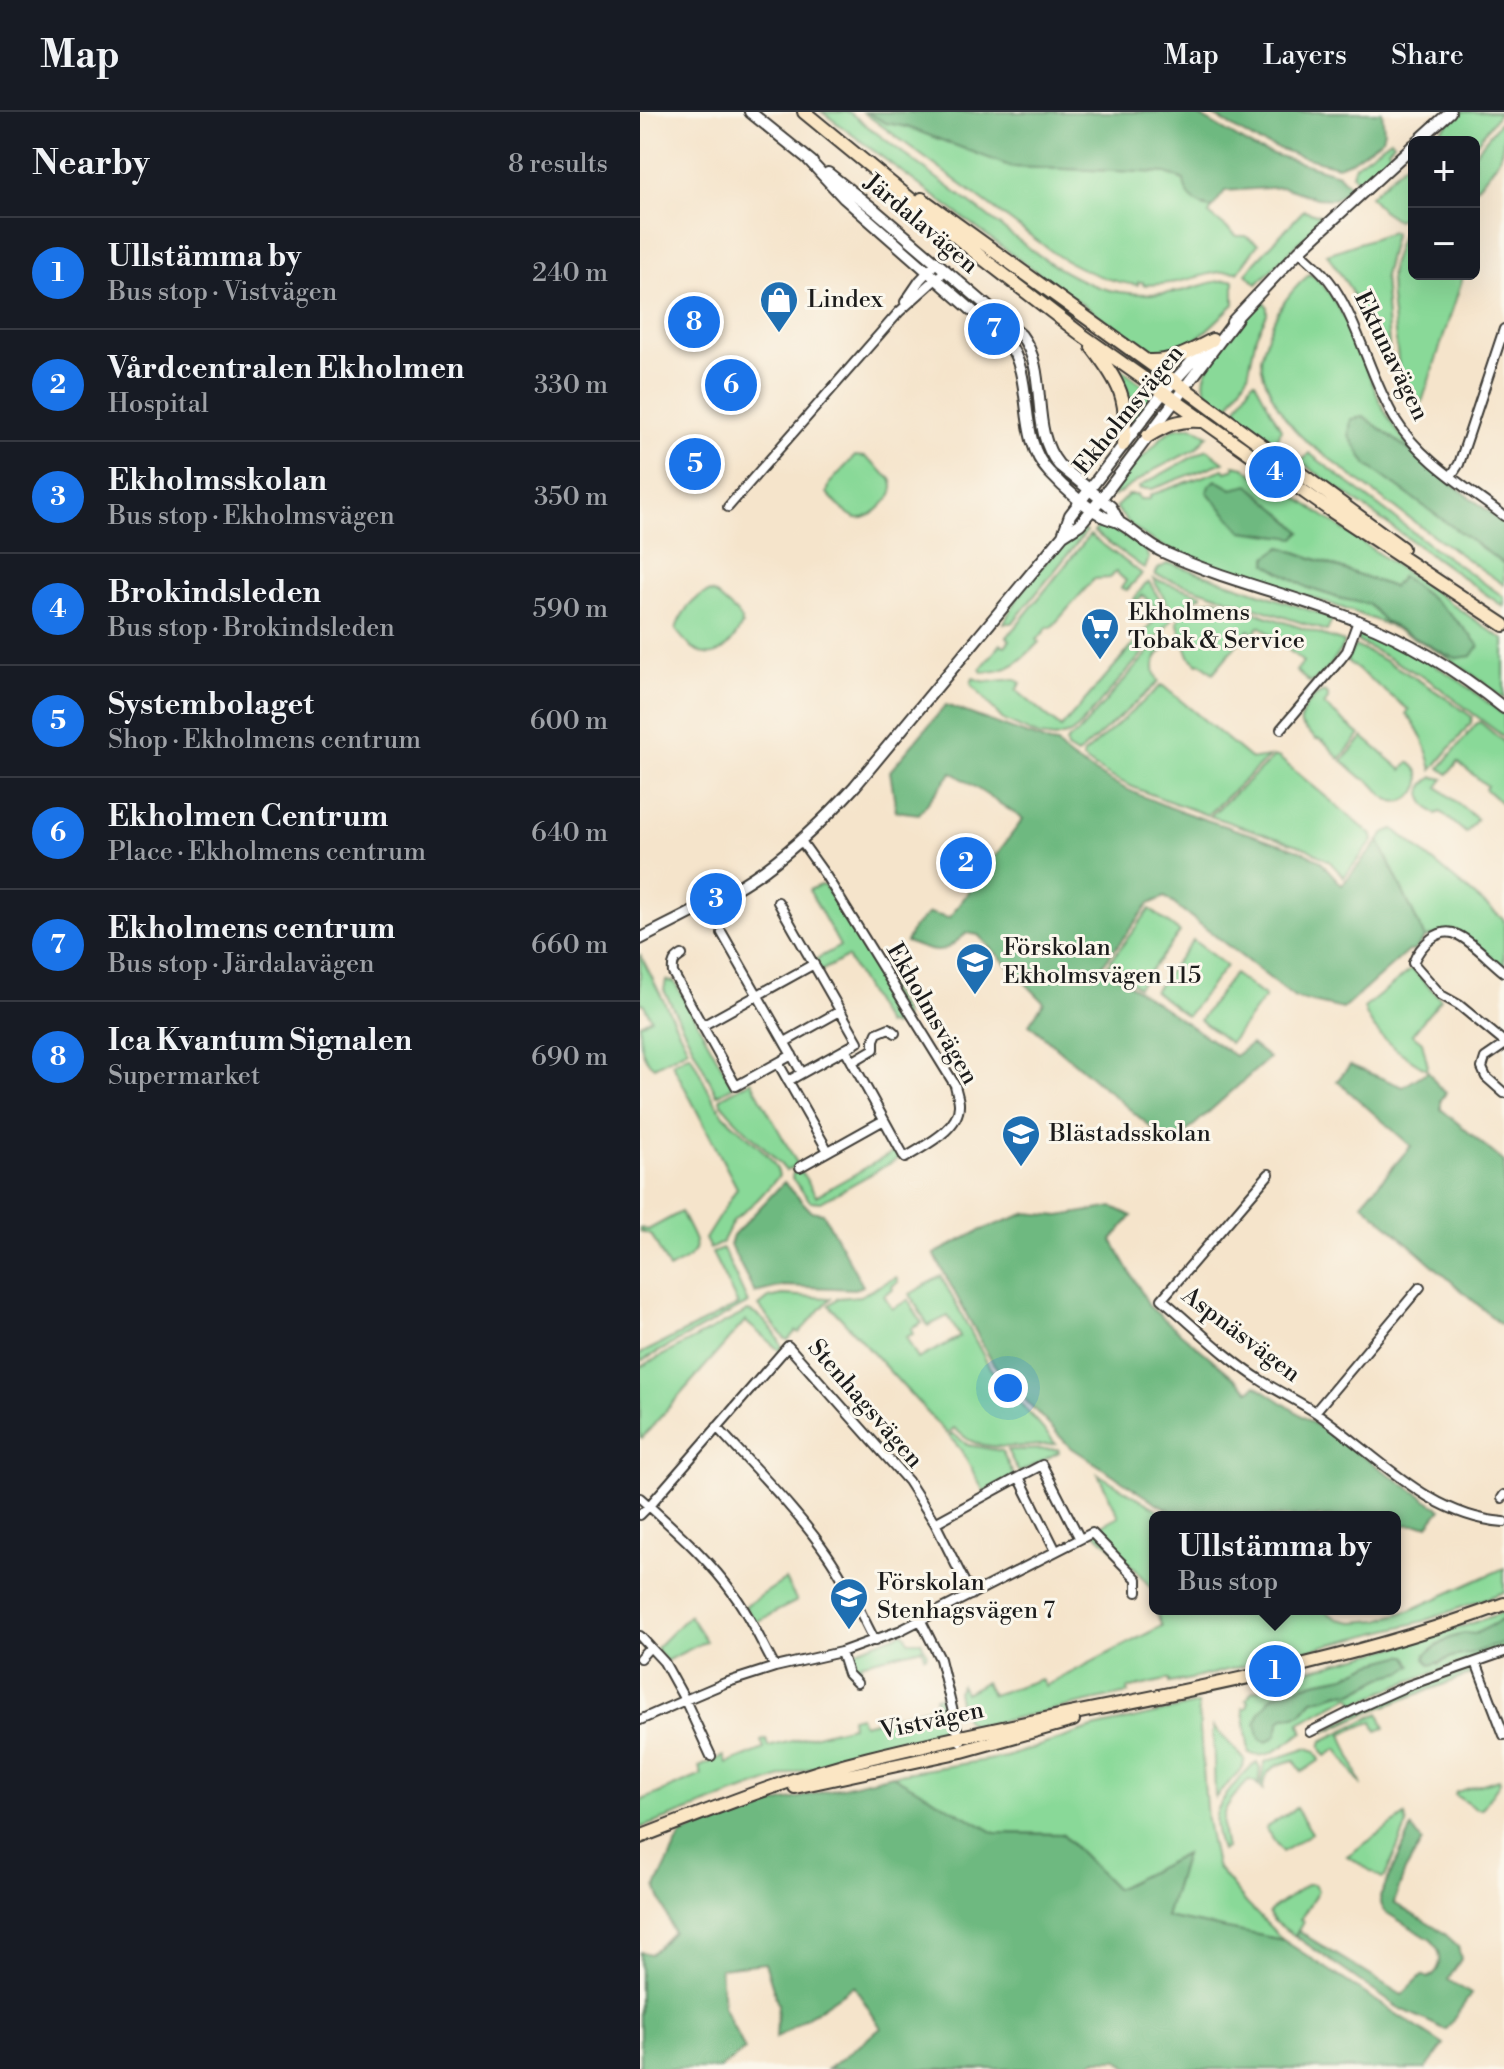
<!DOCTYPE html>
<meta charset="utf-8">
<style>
:root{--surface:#171b24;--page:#242831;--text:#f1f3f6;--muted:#9ea1a6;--line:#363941;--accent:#1a73e8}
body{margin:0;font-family:"Libre Bodoni",serif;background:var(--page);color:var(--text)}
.controls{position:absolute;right:24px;top:24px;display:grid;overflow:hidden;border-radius:12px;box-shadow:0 8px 32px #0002}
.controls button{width:72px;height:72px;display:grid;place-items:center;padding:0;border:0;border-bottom:2px solid var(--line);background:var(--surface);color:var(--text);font:40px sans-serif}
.you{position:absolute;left:368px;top:1276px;width:28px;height:28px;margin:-20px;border:6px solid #fff;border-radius:50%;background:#1a73e8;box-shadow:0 0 0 12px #1a73e833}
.badge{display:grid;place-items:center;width:52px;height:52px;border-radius:50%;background:var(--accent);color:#fff;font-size:26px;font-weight:700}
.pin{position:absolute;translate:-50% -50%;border:4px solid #fff;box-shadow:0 2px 8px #0006}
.popup{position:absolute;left:509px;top:1399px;width:252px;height:104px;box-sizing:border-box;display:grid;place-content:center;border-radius:12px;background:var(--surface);filter:drop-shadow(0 2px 6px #0005);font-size:26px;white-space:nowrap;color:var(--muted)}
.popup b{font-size:30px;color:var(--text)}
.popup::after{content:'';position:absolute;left:50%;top:100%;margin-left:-16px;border:16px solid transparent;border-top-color:var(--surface)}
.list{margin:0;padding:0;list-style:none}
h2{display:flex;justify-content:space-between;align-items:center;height:104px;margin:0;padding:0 32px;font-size:34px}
h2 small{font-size:26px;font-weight:400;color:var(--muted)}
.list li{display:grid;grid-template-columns:52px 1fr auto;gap:24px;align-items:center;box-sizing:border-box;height:112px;padding:0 32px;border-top:2px solid var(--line)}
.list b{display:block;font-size:30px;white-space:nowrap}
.list p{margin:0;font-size:26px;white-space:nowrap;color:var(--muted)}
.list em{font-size:26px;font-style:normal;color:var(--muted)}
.map{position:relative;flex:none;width:864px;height:1957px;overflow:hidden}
header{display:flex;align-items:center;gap:48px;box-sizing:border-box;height:112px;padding:0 40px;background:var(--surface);border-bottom:2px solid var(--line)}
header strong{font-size:38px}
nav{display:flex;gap:44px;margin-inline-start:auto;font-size:28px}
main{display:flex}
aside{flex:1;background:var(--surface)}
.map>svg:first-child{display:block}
.green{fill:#89d998;stroke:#527a5a;stroke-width:2;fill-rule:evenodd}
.forest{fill:#6eb980;stroke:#456a4e;stroke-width:2}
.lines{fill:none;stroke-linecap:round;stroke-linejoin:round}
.minor-casing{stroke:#3d3a36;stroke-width:12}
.tertiary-casing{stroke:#3d3a36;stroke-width:14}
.secondary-casing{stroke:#3d3a36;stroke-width:16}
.minor{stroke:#fff;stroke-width:8}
.tertiary{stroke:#fff;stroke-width:10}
.secondary{stroke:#fbe6c4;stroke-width:12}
.labels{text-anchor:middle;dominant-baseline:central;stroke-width:6;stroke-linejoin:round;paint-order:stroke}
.street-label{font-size:24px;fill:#1c1c1c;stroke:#fbf7ec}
.poi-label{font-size:24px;fill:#1c1c1c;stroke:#fbf7ec;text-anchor:start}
</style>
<header>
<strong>Map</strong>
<nav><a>Map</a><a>Layers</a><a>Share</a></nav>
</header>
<main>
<aside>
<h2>Nearby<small>8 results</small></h2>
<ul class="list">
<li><span class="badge">1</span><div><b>Ullstämma by</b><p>Bus stop · Vistvägen</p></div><em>240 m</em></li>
<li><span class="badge">2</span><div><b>Vårdcentralen Ekholmen</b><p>Hospital</p></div><em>330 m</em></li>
<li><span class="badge">3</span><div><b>Ekholmsskolan</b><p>Bus stop · Ekholmsvägen</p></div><em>350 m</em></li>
<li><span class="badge">4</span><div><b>Brokindsleden</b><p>Bus stop · Brokindsleden</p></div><em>590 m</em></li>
<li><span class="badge">5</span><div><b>Systembolaget</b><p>Shop · Ekholmens centrum</p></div><em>600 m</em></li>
<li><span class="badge">6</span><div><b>Ekholmen Centrum</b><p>Place · Ekholmens centrum</p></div><em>640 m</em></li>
<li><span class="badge">7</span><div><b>Ekholmens centrum</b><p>Bus stop · Järdalavägen</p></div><em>660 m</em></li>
<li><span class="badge">8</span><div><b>Ica Kvantum Signalen</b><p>Supermarket</p></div><em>690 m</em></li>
</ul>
</aside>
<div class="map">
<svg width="864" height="1957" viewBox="0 0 864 1957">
<rect width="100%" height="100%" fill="#fbf7ec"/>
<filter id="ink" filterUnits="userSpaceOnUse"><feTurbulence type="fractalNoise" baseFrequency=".0125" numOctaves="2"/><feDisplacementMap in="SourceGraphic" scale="16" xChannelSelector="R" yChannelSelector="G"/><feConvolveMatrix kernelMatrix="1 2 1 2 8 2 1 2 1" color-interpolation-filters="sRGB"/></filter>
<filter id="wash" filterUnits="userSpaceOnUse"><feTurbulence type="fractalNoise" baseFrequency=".006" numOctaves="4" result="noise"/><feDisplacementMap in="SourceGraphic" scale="32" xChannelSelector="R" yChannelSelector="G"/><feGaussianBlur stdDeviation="1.8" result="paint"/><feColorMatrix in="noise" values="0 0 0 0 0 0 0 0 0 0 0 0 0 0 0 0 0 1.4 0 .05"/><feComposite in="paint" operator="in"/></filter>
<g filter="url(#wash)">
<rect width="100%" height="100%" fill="#f5e4cb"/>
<path class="green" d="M182,0H209C249,31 290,61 330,91C375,124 425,172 480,180C501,183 521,183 541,179C559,175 576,167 594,168V192C574,211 541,250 510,240L374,144Z
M223,0H227L246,11L267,14L373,55L526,61L544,68L564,95L572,96L569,102L597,124H605L618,132L598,160C577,157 558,166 537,170C526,172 515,173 503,173V170H498V173C468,170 443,159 418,144Z
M820,0H860L834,34V30H788Z
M864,5C864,45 861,48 834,78V42Z
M751,27L754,31L748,37L751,42L720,71L712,62L715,53Z
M774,43V98L757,108L742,98L730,84Z
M664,98L685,105L617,172L606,162L615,150Z
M751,120L754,121V123L744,164L751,261L733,229L709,175L687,142Z
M771,120L774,121V162H824L779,299L761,274L751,186L750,165L752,151L761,123Z
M670,162C704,183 726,261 743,296C752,313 763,327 775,342L724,305L711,307L709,324L728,353L864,452V473C810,435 755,398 703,357C687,344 668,333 655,318C641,302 620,267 621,246C630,211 642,185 670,162Z
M622,188L627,194V202L616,224L608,263L587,296L566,281C564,274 563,268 566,261C574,239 606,207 622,188Z
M476,253L515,282L492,314L490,285Z
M615,269L641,317L639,324L635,330L594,301L612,270Z
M552,314L568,323L556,337L516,357L473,385C477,365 495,353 509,339C517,332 522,322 533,317C539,315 546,315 552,314Z
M567,337L584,350L512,377H499V375L507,370Z
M669,341L794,436L864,485V495L661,350Z
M215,344L225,345L251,367C253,372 254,374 252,380C248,390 229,409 217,406C207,404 194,389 187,381L190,371Z
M594,353L604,355L630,375L634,371L643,376L864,528V587C826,556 786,529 740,510C710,498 679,488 648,478C600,463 502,441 476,395L488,383H497L500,387H510V383L584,357L586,360L595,357ZM582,371C609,387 641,394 661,420L602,419L586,400ZM642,435L753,475L769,522L745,510L728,491L702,487L668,476L627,452Z
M462,411L504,437L509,446L505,457L454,420Z
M442,417L446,420L374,509L371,511H364C378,479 414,437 442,417Z
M450,423L502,462L487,478L481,476L486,469L476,460L470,466L454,467L411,516L408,515L397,528L399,530C382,548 369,561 342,560L340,557L361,532L365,534L370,528L367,525Z
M527,452H533L693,506L687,519L515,463L518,457Z
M513,467L561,482V484L550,490L535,504Z
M509,470L531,506V509L512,531L502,523L521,501L503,483L496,490L494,487L505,472Z
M69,480L74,481L100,504L102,513C82,551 61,552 36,518C39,503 55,484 69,480Z
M575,487L704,530V532C697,546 683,565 670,571L656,559L663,550L620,514L614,521L609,518L573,561L561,551L558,552L549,544L537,510C546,496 558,488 575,487Z
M728,520L789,550L816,566L864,603V625L789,568L717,529L719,524Z
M500,525L510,533L438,616L430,622L415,626L399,624L363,608L331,572L333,566L346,570L374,567L381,571L376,578L421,616Z
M715,534C757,553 795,577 832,605L831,611L792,658C787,637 781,618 766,602L769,598L708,550L707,547Z
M513,535L522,539C513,548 511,557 519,570L437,643L427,637L426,631L428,628L438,621Z
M522,573L610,646L615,647L629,645L567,703C525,687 479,674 443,647V643Z
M684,580L688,584V588L684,593L720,623L700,647C692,641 687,627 676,627L661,613C659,600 671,584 684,580Z
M840,610L864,630V693L845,677L847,674L818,650L808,662L800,656L836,612Z
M723,625L762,658L769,650C775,655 779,658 780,666C781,680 766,692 753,689C738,685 737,669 722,666L702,649Z
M634,645H638L732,723L733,729L704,765L690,750L666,736L570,704Z
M794,665L804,667L798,675L837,707L826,721L801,700L796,702C780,690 774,676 794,665Z
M754,717L864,808V857C838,836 821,811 785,826L739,729L746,720Z
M180,773L185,774L263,899L264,907L253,914L249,912L246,913L207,845L181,859L175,848L200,834L169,778Z
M510,797L540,820L498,875L468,852Z
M553,828L586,854L547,904L514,879Z
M0,842L48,937L14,955C0,945 0,928 0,912L11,906L3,891L0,892Z
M772,857L801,887L772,922L782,930L788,954L786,957C763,943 732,924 724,896Z
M594,862L625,885L590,931L560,908Z
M26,868L31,870L34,869L93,974L77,983L24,878Z
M50,942C61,961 70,986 84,1003C98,1019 136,1043 139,1064L118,1087L93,1109L82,1131L70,1137L65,1127L97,1076L32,951Z
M111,969L158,1053L146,1059C127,1034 99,1016 81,991L80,988L82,985Z
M257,1038L261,1045L181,1090L170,1089L152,1066L153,1061L160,1057L176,1084Z
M41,1100C58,1136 67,1137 29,1157L12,1124L0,1119V1116L8,1118Z
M83,1137L108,1191L0,1250V1242L98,1193L72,1141Z
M301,1164L350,1256L416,1332C392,1333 351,1340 329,1328C324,1325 319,1320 314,1316L307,1322L189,1193L198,1186L220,1184L256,1165L258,1170L252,1174L253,1177L244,1183L252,1197L268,1188L282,1211L271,1217L273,1222L266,1225L278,1247L320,1225L308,1204L288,1214L270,1182Z
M143,1183L191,1186L159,1221L156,1219L148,1228L145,1227L119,1194L129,1186Z
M108,1199C122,1203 138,1222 142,1236L140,1239L105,1209L2,1326L0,1325V1255Z
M312,1321L328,1333L362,1339L374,1364L344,1380L321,1338L309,1324Z
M418,1337L419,1340L379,1361L367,1338Z
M458,1362L530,1405H515V1481L497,1459L452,1418L479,1404Z
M864,1456V1480L784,1509L551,1567L529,1571V1568H526L487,1577L488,1581L335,1615C320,1608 320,1593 317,1579L321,1573L325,1581L345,1570L352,1583L401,1567L405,1574L522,1514L515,1497H681L698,1507L713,1510L739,1508L771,1498Z
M145,1468L157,1489L114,1511L105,1494Z
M864,1500V1507C854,1511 844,1520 834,1522C811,1525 805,1527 786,1542L798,1552L812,1545L833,1541L864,1530V1535L759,1573L715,1592L710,1584L659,1611L663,1620C648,1630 627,1651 609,1641L603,1596H607L609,1589L606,1588L613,1579L634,1574L635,1576L640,1575V1569L658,1561L790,1526ZM762,1544L749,1563L713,1581L699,1580L685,1586L673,1588L661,1602L644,1605L640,1609L631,1628H621L629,1588L634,1583L675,1570L705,1564L731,1552Z
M49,1503L66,1529L26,1549L16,1536Z
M264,1520L269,1529H281L287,1541L286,1544H284L282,1536L220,1551L222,1560L213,1562C207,1555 207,1548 211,1540Z
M827,1559H830L829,1563L729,1600L686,1620L687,1618C730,1592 779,1574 827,1559Z
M299,1584C306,1592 308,1609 304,1619L295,1624L150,1662L0,1716V1689L62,1663L59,1655L84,1644L87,1652L124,1637L121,1629L126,1627L128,1635L212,1614L211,1606L220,1604L223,1612L296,1593L295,1585Z
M558,1592L567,1708L576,1754L607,1792L643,1828L526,1805L545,1743L476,1777L422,1722L355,1721L252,1663L366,1645L453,1616Z
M739,1601L745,1616L737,1619L733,1609L702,1622L722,1674L697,1637L686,1644C682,1640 679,1634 682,1629Z
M573,1614L605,1648L602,1656L575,1686Z
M668,1636L675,1639L680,1648L662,1660L654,1648C637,1652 622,1658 623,1679L620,1674L625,1650Z
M617,1651L620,1657L618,1673L615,1670L609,1668C585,1694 577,1700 586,1736L581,1739C572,1706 572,1700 594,1673C601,1665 607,1656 617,1651Z
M859,1667L860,1670L842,1697H836L815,1683L816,1680Z
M656,1696L672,1721L642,1740L625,1716Z
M765,1704L767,1713L745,1765L742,1766L707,1744Z
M668,1772H674L678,1779L660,1808L663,1810L655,1824L634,1809L629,1802L630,1799Z"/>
<path class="forest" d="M227,0H553L616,37L698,62L712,76L694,87L676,86L643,75L585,79L572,96C556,93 545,84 544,68L526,61L372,55L267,15L246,11Z
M567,0H742L744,18L742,27L711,49L697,54L663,45L616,29Z
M724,305C772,339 817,376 864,411V452L727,353L709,324L711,307Z
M576,368L592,377L609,373C626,389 646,402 661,420L655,426L602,419L567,380L569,374Z
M641,435L753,475L762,464C790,486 818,505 839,534L832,544L817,546L807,543L745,510L728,492L702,487L668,476L627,452V445Z
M306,593L410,631L417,632C426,644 439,651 451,658C516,698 596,715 667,741L680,749L702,773L739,729L785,826L774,839H768L703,897L655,886L525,785L509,792L462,854L595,944L611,932L629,946L532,1033L389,912L404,890L338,823L327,821C297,845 301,842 266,830L273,816L289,801L309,806L383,707L312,660L279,702L256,699L250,659Z
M710,953L763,975L788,959L799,975L806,981L801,988V997L864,1050V1210L860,1212L722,1091L771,1034L697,969Z
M144,1070L171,1099L183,1101L223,1174L215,1177L143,1174L115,1181L90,1133L93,1124Z
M473,1095L492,1104L472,1128L510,1195L610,1279L616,1273L801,1397L788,1413H755V1405H542L513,1389L429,1334L366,1268L352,1250L294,1142L339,1119L387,1101L420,1104Z
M864,1507V1530L833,1541L812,1545L791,1553L785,1547L786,1542L810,1526L825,1521L835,1522Z
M761,1544H767L772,1553L763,1560L742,1565L713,1581L699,1580L685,1586L673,1588L661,1602L655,1604L644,1605L640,1609L636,1624L631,1628L626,1630L622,1628L619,1625L616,1611L620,1600L634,1583L675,1570L705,1564L731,1552Z
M252,1663L355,1721L422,1722L476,1777L545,1742L526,1805L643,1828L804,1933L786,1957H490L479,1948H454L447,1957H188L241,1916L214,1874L136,1926L138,1892L125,1851L80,1856L83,1894L105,1938L79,1957H0V1840L11,1842L33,1820L16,1775L41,1723L95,1701Z
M772,1716L782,1730L765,1759L754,1791L804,1821L818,1834L821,1847L808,1868L831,1882L806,1918L757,1895L655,1824L658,1819L762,1883L782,1863L788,1866C804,1858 803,1839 791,1828L747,1801C742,1797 741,1792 740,1785Z"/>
</g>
<g filter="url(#ink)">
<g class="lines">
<g class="minor-casing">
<path id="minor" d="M659,139C671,150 684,160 693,174C720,215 730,265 755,307C781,349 826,375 864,404
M265,190L280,168L297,150
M811,364L819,352L864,217
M88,395L259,200L306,158
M641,617L700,548L707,539L718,509
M161,729L186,764L315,973C316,979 319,986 319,992C320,1018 283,1034 265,1046L205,937
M138,790L218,930L148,969
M82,821L162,961
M42,843C34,848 32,851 33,861L96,974L152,943
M864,860C850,849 833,830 818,823C799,813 779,835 773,851L801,883L819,893L864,930
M62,914L174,852
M145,930L200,899
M864,933L845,946L842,956L846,965L864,981
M212,950L234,937V928L237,921L249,916L255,921
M138,951L188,1039
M160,1055L244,1008
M629,1062L522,1187C554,1214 587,1247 622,1269C639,1280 658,1289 675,1300C734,1340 788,1405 864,1410
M675,1300L780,1175
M77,1315C114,1356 155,1396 187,1442C206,1469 220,1500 235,1529
M379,1365L402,1353L440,1427
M0,1386L9,1394L148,1234L268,1369L295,1411L331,1483
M862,1386L864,1383
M0,1403L9,1394C40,1422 71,1450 95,1484C111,1506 122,1532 135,1555L201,1540L259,1519L452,1421L497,1467V1480
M295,1411L379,1365L416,1439
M281,1509L300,1547L320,1629
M0,1524L10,1535
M201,1540L208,1562L217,1571
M0,1546L10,1535L24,1550L45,1588L0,1608
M836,1550L864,1623
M670,1620L722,1594L767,1574L864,1540
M71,1644L45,1588L85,1571L135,1555"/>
</g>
<g class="tertiary-casing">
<path id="tertiary" d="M110,0L172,50
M777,30L810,0
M167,46L204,86L367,229C396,267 376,325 409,360C424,376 442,392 461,403C466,407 472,407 478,410C492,417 506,432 523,440C586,469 654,483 718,509C772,530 819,560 864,596
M188,61L236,99L381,223C410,261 388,316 419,353L471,395L479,410
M592,210L659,139L774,33
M423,423L430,403L462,361L523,281L569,231
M0,827C42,805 86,785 124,758C158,733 187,705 215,674L423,423L440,412L461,387L597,206"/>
</g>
<g class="secondary-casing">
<path id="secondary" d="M164,0L341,145L442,223L690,398L864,513
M282,87L544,276L762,436
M452,235C479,270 490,288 483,333
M508,249C533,250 551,239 572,228
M508,324C527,313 538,307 561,309
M155,1675L322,1639L433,1608
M0,1725C75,1696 151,1665 229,1646C440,1593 659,1569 864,1492"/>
</g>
<use href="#minor" class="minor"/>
<use href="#tertiary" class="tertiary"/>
<use href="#secondary" class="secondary"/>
</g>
</g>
<defs>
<g id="shop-pin" transform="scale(2)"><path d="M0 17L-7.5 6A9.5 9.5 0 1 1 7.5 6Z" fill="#1f6fb2" stroke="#fbf7ec"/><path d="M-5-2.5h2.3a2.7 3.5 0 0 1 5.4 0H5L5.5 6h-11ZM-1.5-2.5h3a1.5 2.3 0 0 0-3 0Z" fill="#fff"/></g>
<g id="supermarket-pin" transform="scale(2)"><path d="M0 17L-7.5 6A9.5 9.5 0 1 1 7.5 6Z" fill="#1f6fb2" stroke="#fbf7ec"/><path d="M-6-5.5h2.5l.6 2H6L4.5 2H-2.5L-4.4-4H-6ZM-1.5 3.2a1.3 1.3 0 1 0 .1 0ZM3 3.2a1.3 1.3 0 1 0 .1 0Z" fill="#fff"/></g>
<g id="school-pin" transform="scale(2)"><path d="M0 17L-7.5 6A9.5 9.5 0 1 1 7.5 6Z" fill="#1f6fb2" stroke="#fbf7ec"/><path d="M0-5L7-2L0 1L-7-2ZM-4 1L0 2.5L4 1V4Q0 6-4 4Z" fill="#fff"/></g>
</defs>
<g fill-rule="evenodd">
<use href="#shop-pin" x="139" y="188"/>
<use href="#supermarket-pin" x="460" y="515"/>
<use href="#school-pin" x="335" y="850"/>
<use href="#school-pin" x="381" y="1022"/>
<use href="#school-pin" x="209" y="1485"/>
</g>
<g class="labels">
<g class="street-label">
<text transform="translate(281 112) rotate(40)">Järdalavägen</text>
<text transform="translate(751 244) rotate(64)">Ektunavägen</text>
<text transform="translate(489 298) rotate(-51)">Ekholmsvägen</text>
<text transform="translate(292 902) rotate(60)">Ekholmsvägen</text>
<text transform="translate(601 1223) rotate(37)">Aspnäsvägen</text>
<text transform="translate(225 1292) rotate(49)">Stenhagsvägen</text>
<text transform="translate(292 1609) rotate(-12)">Vistvägen</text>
</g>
<g class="poi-label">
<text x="167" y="188">Lindex</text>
<text x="488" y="501">Ekholmens<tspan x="488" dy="28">Tobak &amp; Service</tspan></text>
<text x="363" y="836">Förskolan<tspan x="363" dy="28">Ekholmsvägen 115</tspan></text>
<text x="409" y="1022">Blästadsskolan</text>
<text x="237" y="1471">Förskolan<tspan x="237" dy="28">Stenhagsvägen 7</tspan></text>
</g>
</g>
</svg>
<div class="controls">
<button>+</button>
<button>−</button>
</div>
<div class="you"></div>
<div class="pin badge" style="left:635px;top:1559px">1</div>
<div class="popup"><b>Ullstämma by</b>Bus stop</div>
<div class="pin badge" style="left:326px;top:751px">2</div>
<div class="pin badge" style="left:76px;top:787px">3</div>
<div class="pin badge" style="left:635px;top:360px">4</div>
<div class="pin badge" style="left:55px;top:352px">5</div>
<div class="pin badge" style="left:91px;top:273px">6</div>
<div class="pin badge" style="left:354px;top:217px">7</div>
<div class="pin badge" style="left:54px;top:210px">8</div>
</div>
</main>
